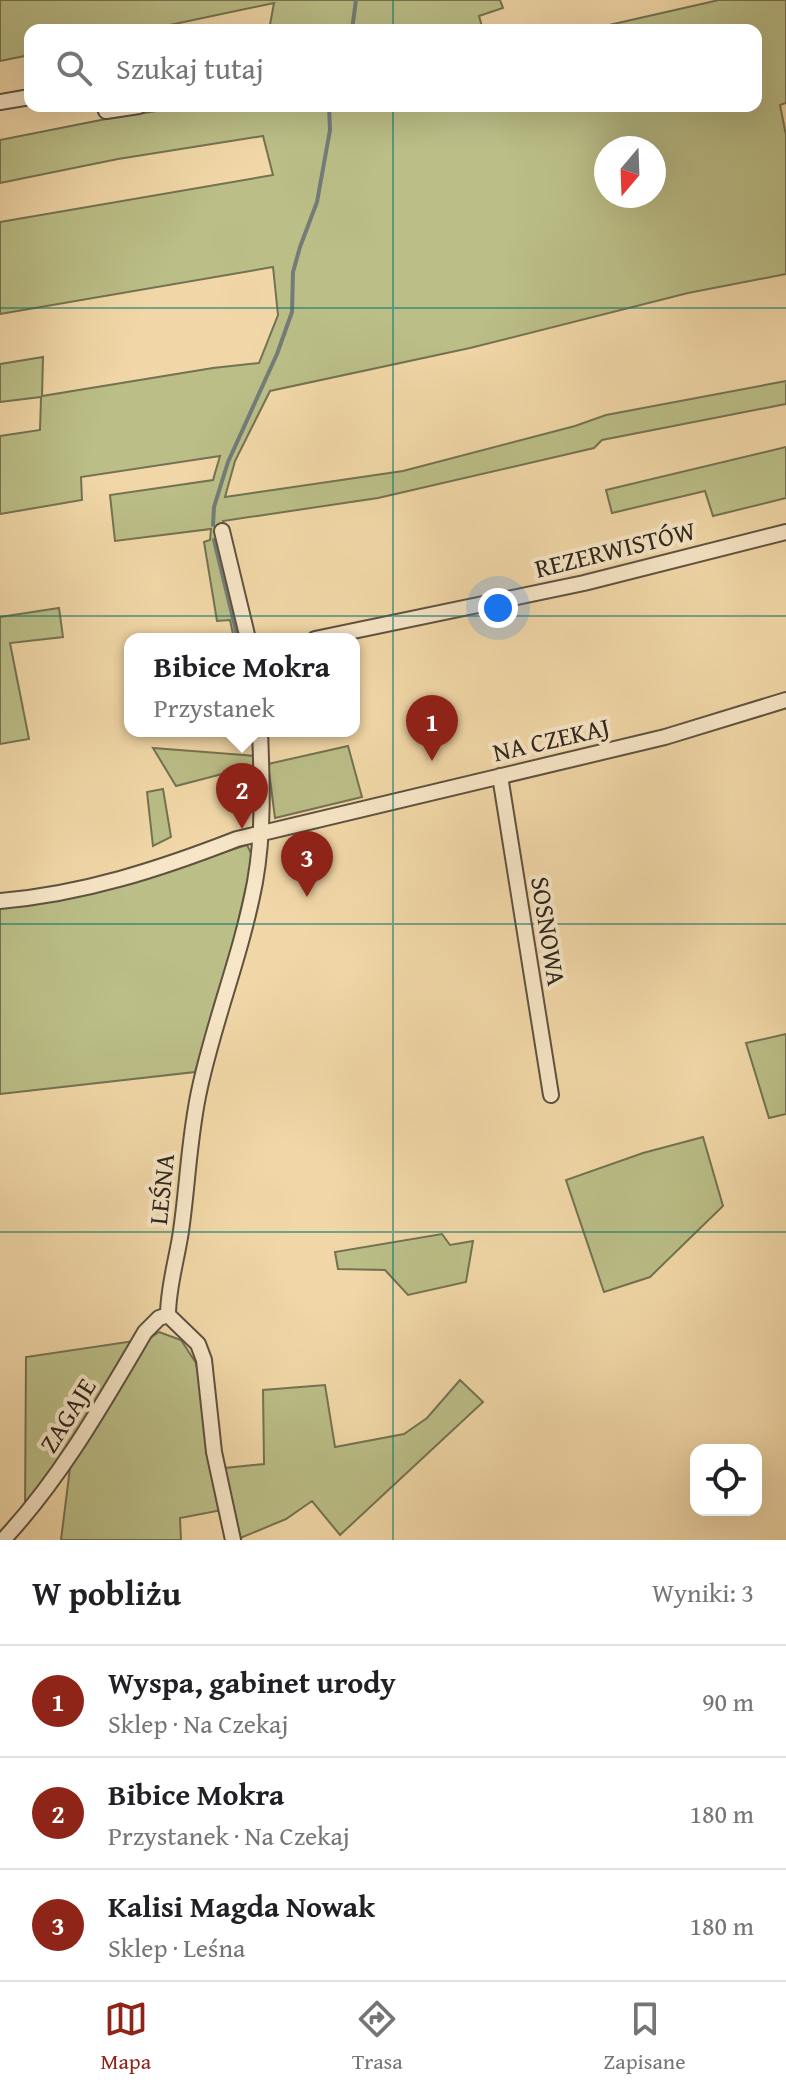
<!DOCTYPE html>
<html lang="pl">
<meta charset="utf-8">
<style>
:root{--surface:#fff;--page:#f2f2f2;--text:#202124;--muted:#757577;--line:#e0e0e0;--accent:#8f2418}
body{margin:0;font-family:"Gentium Book Plus",serif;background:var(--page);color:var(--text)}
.controls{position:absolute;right:24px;bottom:24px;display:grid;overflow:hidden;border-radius:16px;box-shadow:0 8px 32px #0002}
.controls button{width:72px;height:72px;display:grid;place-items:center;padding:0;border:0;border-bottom:2px solid var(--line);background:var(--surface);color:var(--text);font:40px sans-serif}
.compass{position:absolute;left:594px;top:136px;width:72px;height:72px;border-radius:50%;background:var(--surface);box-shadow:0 8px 32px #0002;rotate:199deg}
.you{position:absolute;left:498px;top:608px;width:28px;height:28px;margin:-20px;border:6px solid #fff;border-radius:50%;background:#1a73e8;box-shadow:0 0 0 12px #1a73e833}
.badge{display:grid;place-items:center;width:52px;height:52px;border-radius:50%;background:var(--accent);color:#fff;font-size:26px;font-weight:700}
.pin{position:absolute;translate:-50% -66px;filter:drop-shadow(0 2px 4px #0008)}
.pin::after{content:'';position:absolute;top:42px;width:28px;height:24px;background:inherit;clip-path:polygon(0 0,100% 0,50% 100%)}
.popup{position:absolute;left:124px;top:633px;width:236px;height:104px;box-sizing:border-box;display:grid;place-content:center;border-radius:16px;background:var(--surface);filter:drop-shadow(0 2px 6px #0005);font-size:26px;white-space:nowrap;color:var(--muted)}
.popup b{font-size:30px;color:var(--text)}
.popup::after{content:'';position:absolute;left:50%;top:100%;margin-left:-16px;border:16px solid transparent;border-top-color:var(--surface)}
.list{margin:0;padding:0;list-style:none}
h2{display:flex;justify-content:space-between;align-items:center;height:104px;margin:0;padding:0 32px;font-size:34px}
h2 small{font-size:26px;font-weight:400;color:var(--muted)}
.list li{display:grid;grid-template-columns:52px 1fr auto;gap:24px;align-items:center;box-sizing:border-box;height:112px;padding:0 32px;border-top:2px solid var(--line)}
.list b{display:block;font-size:30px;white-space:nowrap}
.list p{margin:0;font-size:26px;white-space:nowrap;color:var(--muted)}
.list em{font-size:26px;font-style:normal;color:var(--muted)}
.icon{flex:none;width:44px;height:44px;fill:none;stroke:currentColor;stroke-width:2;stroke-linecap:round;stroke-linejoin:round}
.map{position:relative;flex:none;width:786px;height:1540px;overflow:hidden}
.search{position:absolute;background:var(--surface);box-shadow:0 8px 32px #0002;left:24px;right:24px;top:24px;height:88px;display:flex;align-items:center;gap:20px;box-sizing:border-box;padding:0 28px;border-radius:16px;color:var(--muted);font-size:30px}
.sheet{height:440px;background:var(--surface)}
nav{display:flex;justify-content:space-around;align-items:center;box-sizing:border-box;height:112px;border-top:2px solid var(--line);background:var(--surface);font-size:22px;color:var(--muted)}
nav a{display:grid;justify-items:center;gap:4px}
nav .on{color:var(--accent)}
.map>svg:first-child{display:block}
.green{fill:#bbbe87;stroke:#747252;stroke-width:2;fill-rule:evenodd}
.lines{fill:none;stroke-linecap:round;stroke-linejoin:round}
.stream{stroke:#737c78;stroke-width:4}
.minor-casing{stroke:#5f5240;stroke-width:18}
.minor{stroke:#f6e5c6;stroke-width:14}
.grid{fill:none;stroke:#0f766e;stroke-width:2;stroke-opacity:0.55}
.labels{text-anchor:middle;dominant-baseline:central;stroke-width:8;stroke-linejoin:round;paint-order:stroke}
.street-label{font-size:26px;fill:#2e261d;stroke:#f6e5c6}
</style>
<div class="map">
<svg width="786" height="1540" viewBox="0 0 786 1540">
<rect width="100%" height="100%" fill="#f1d7a7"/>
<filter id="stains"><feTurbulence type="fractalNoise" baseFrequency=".0025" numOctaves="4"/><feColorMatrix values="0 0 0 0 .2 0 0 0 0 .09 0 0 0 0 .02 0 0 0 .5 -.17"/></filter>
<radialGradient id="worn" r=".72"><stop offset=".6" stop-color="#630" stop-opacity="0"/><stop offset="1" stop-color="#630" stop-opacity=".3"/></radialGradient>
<path class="green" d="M0,0H500L503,8L479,16L483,30H269L274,3L146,30H30V55L0,61Z
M719,0H786V103L780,105L786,135V274L688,293L470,348L270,391L235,461L225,497L403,471L575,426L606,415L786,381V404L602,440L594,448L378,498L223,521L246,617L242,639H234L230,620L217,621L204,542L210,540L211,529L115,541L110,495L213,480L220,456L81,477L82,500L0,514V436L40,430L41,397L0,402V364L43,357L42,396L213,368L259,363L278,315L273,267L0,314V222L273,175L263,136L118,159L0,183V140L111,118L189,106H756V30H587ZM606,148H654V196H606Z
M786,447V498L713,516L705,491L612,513L606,490Z
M59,608L63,637L10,643L29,739L0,744V617Z
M348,746L362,797L275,818L268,764Z
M153,748L244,755L254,756L253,766L176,786Z
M163,789L171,837L153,846L147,792Z
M247,845L253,857L226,974L195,1072L0,1094V906L85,895Z
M786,1034V1114L769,1118L746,1043Z
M703,1137L723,1206L650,1277L604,1292L566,1180L643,1153Z
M442,1234L450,1245L473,1241L466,1282L408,1295L385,1270L338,1269L335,1252Z
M159,1332L181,1340L196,1363L222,1510L180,1518L181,1540H61L70,1468L143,1343Z
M134,1341L60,1461L25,1512L26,1357Z
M460,1380L483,1402L340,1535L312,1501L286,1519L238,1539L225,1468L264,1464L263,1390L325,1385L335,1447L404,1434L427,1418Z"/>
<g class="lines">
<path class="stream" d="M352,30L356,0
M213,525L214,507L228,462L277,354L292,312L293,272L300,247L317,202L330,130L329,106
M214,540L238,639"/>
<g class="minor-casing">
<path id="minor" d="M0,102L30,97
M104,106L106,111L139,106
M222,531L248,639
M315,639L584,583L786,532
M500,776L551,1095
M0,901C83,894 160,869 237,839L665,737L786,700
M168,1315C168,1287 177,1259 181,1231C188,1183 189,1135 200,1087C215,1018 242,952 255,882C264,831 262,782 260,731
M168,1315L198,1344L204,1360L214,1452L233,1540
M3,1540C61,1478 102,1405 145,1332L159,1318L168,1315"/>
</g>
<use href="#minor" class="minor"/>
</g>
<path class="grid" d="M393,0V30M393,106V1540M0,308H786M0,616H786M0,924H786M0,1232H786"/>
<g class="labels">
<g class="street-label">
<text transform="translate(615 549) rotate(-14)">REZERWISTÓW</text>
<text transform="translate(551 739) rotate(-13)">NA CZEKAJ</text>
<text transform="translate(549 931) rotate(81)">SOSNOWA</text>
<text transform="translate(161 1189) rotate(-84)">LEŚNA</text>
<text transform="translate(67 1415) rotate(-58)">ZAGAJE</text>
</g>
</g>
<rect width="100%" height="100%" filter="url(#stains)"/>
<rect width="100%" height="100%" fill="url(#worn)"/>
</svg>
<div class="controls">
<button><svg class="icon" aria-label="locate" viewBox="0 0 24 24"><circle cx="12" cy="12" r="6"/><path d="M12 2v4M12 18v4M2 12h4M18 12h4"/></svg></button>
</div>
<svg class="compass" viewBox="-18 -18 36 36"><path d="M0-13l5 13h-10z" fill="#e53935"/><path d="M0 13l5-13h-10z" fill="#757577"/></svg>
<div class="you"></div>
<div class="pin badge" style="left:432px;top:761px">1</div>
<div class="pin badge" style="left:242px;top:829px">2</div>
<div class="popup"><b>Bibice Mokra</b>Przystanek</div>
<div class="pin badge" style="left:307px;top:897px">3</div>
<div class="search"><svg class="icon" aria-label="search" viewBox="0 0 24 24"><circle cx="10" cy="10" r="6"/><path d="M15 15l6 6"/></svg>Szukaj tutaj</div>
</div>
<section class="sheet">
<h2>W pobliżu<small>Wyniki: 3</small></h2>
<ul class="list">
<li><span class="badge">1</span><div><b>Wyspa, gabinet urody</b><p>Sklep · Na Czekaj</p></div><em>90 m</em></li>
<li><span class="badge">2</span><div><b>Bibice Mokra</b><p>Przystanek · Na Czekaj</p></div><em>180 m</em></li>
<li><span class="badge">3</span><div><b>Kalisi Magda Nowak</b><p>Sklep · Leśna</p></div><em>180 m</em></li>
</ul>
</section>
<nav>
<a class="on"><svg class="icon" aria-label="map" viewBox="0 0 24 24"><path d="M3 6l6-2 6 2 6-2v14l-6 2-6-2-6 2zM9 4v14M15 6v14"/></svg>Mapa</a>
<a><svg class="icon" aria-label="directions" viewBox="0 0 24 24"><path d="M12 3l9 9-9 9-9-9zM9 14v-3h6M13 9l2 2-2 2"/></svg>Trasa</a>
<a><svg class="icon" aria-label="saved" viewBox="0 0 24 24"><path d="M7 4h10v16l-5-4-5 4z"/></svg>Zapisane</a>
</nav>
